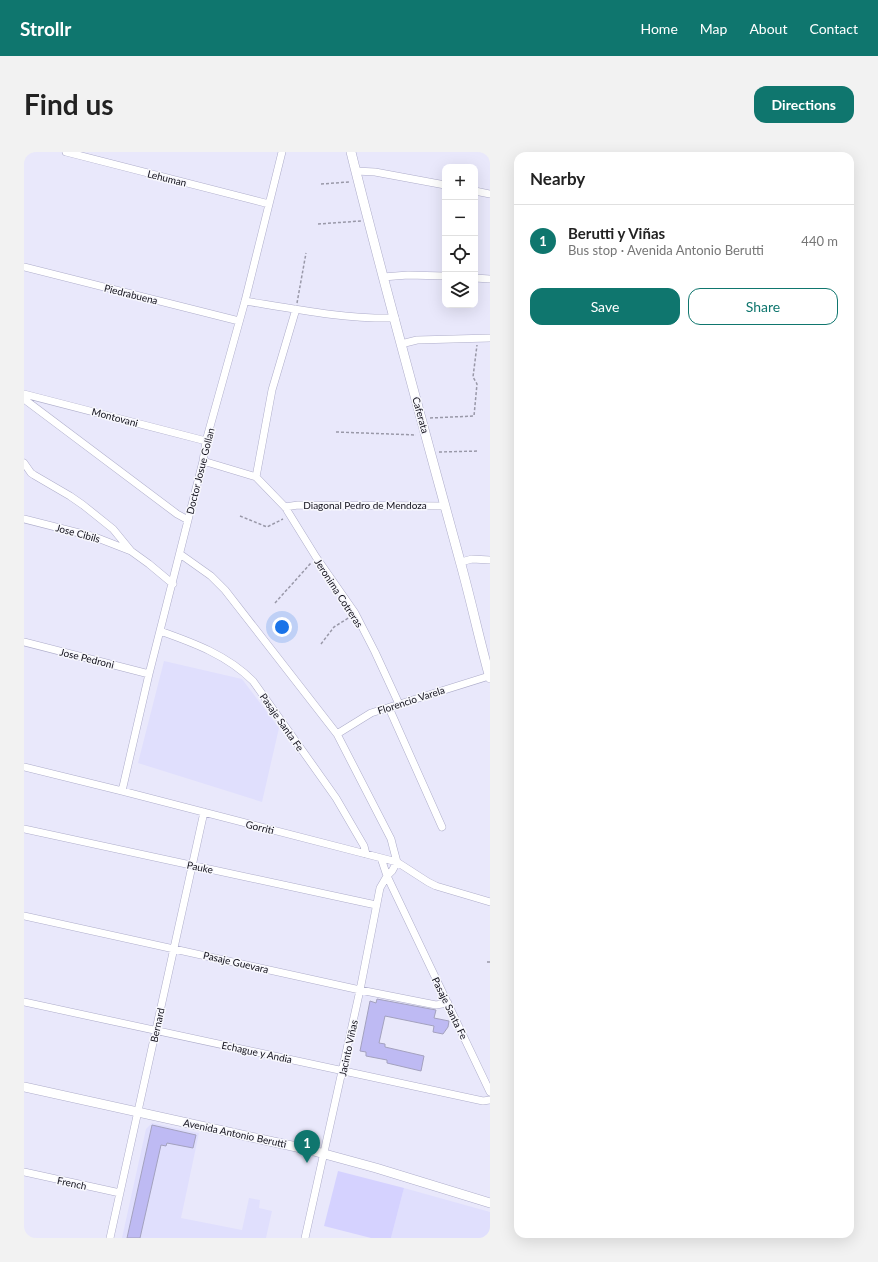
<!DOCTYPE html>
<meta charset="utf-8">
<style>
:root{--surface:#fff;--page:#f2f2f2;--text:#222;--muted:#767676;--line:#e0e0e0;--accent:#0f766e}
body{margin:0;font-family:Lato,sans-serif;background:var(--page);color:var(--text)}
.controls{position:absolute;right:12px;top:12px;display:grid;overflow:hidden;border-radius:8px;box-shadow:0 4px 16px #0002}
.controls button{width:36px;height:36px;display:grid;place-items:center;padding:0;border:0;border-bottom:1px solid var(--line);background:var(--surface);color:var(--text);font:20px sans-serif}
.you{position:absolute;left:258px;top:475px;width:14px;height:14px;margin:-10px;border:3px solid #fff;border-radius:50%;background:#1a73e8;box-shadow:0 0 0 6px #1a73e833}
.badge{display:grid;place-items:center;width:26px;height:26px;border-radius:50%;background:var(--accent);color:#fff;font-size:13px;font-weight:700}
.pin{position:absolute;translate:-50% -33px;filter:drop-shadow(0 1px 2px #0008)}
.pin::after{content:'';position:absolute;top:21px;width:14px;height:12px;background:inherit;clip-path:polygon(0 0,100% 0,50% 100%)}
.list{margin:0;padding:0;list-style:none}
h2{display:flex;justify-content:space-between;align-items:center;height:52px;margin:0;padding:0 16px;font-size:17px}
h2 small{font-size:13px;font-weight:400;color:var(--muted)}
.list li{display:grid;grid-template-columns:26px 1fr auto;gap:12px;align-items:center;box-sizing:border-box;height:72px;padding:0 16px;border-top:1px solid var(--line)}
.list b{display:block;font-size:15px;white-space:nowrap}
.list p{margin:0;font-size:13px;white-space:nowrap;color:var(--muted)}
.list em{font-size:13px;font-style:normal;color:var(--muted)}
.actions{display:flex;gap:8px;padding:12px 16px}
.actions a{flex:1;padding:9px 0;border:1px solid var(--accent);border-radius:12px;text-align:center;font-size:14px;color:var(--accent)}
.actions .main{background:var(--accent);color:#fff}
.icon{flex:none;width:22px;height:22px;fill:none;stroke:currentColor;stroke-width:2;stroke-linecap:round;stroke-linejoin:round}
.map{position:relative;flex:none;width:466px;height:1086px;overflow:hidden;border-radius:12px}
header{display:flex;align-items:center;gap:24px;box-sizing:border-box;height:56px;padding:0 20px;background:var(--accent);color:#fff}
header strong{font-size:19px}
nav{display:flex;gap:22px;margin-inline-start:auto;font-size:14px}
.intro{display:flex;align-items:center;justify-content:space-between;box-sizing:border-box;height:96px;padding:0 24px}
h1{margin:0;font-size:28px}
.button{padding:10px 18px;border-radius:12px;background:var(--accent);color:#fff;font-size:14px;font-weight:700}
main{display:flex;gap:24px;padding:0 24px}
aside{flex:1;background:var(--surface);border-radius:12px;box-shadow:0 4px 16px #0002}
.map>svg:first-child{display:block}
.built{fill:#e0dffd}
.green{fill:#d5d2ff}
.building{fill:#bebaf3;stroke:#a3a1be}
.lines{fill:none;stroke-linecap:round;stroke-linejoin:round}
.minor-casing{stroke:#aeadca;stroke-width:8}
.tertiary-casing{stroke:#aeadca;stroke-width:10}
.path{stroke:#9998a8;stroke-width:1.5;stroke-dasharray:3 2;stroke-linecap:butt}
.minor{stroke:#fff;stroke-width:7}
.tertiary{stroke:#fff;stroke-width:9}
.labels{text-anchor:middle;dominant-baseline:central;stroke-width:3;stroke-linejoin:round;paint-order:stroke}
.street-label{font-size:10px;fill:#100f19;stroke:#f7f7fd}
</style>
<header>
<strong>Strollr</strong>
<nav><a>Home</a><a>Map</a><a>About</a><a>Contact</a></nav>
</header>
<div class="intro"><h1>Find us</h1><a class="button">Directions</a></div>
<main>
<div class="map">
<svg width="466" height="1086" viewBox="0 0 466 1086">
<rect width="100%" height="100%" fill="#e9e8fb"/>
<path class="built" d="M140,509L218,527L255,576L238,650L114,611Z
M128,971L175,981L157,1066L218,1078L225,1046L236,1048L235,1056L248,1059L242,1086H98L122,977Z
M380,1036L466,1060V1086H367Z"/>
<path class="green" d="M314,1019L380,1036L367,1086H347L300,1074Z"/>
<path class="building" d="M353,847L412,858L410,866L425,869L424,875L419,882L409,880L410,874L361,864L355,891L361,892V895L400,904L397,919L363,911V908L342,904V900L336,899L346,849L352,851Z
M128,973L172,983L169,996L143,991L142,994L137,993L116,1086H103Z"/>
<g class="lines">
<g class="minor-casing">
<path id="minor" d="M42,0L245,52
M332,19L351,20L421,33
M451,39L466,42
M0,115L215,169
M359,125L384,123L421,124
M451,126L466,127
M221,149C270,157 321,167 371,166
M377,192L393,188L466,186
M0,242L182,289
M0,247L153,362L164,368
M179,309L232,325L261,355L292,405L331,461L351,500L375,552
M0,311L7,321L10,323L46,344L59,353L89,377L107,399L125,412L149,432
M232,325L248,238L272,157
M261,355L274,353L420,354
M0,367L71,385L107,399
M156,402L187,424L201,438L313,582L367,687L369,695L373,710L368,719L363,724L356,736L336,838L281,1086
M437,410L448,407L466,408
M136,479C170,491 203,503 229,529L312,646L340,694L342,702
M0,490L125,522
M365,556L418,675
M313,582L347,561L465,524
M0,615L98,639L373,710L404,730L412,734L466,750
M98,639L125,522L179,309L182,289L221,149L258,0
M0,677L352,753
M357,706L363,724L466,940
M0,764L336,838L412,853L424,851
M0,850L459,949L466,948
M0,1020L96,1041
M86,1086L180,660"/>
</g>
<g class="tertiary-casing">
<path id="tertiary" d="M327,0C361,137 399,273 436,409C447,448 455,487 466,526
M0,935L286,998L352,1016L466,1051"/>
</g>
<path class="path" d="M297,32L325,30
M294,72L337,69
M273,151L282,101
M406,266L450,264L453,232L449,225L453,193
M312,280L392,283
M415,300L455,299
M216,364L243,375L259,367
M251,451L287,411
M297,492L310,475L326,465
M463,810H466"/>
<use href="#minor" class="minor"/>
<use href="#tertiary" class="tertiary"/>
</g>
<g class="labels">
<g class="street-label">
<text transform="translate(143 26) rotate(14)">Lehuman</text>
<text transform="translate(107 142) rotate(14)">Piedrabuena</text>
<text transform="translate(397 263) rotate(75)">Caferata</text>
<text transform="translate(91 265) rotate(15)">Montovani</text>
<text transform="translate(176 319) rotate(-76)">Doctor Josue Gollan</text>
<text x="341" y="353">Diagonal Pedro de Mendoza</text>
<text transform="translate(54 381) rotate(15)">Jose Cibils</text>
<text transform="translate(315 441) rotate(57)">Jeronima Cotreras</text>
<text transform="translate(63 506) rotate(14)">Jose Pedroni</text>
<text transform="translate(387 548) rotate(-18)">Florencio Varela</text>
<text transform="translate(258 570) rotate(55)">Pasaje Santa Fe</text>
<text transform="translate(236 675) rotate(14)">Gorriti</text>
<text transform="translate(176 715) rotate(12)">Pauke</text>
<text transform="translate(212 810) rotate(13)">Pasaje Guevara</text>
<text transform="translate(426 856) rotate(64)">Pasaje Santa Fe</text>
<text transform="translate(133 873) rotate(-78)">Bernard</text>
<text transform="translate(324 896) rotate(-78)">Jacinto Viñas</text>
<text transform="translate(233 900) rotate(12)">Echague y Andia</text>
<text transform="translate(211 981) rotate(12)">Avenida Antonio Berutti</text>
<text transform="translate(48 1031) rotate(12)">French</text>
</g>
</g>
</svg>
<div class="controls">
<button>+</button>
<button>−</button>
<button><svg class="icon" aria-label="locate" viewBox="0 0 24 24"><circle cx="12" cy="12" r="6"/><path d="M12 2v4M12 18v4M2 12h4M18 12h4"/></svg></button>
<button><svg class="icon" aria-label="layers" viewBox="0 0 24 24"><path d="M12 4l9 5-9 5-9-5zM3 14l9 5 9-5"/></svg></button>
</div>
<div class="you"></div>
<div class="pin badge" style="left:283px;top:1011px">1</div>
</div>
<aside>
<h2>Nearby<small></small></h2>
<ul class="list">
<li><span class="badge">1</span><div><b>Berutti y Viñas</b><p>Bus stop · Avenida Antonio Berutti</p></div><em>440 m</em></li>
</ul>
<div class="actions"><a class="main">Save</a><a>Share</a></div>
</aside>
</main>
